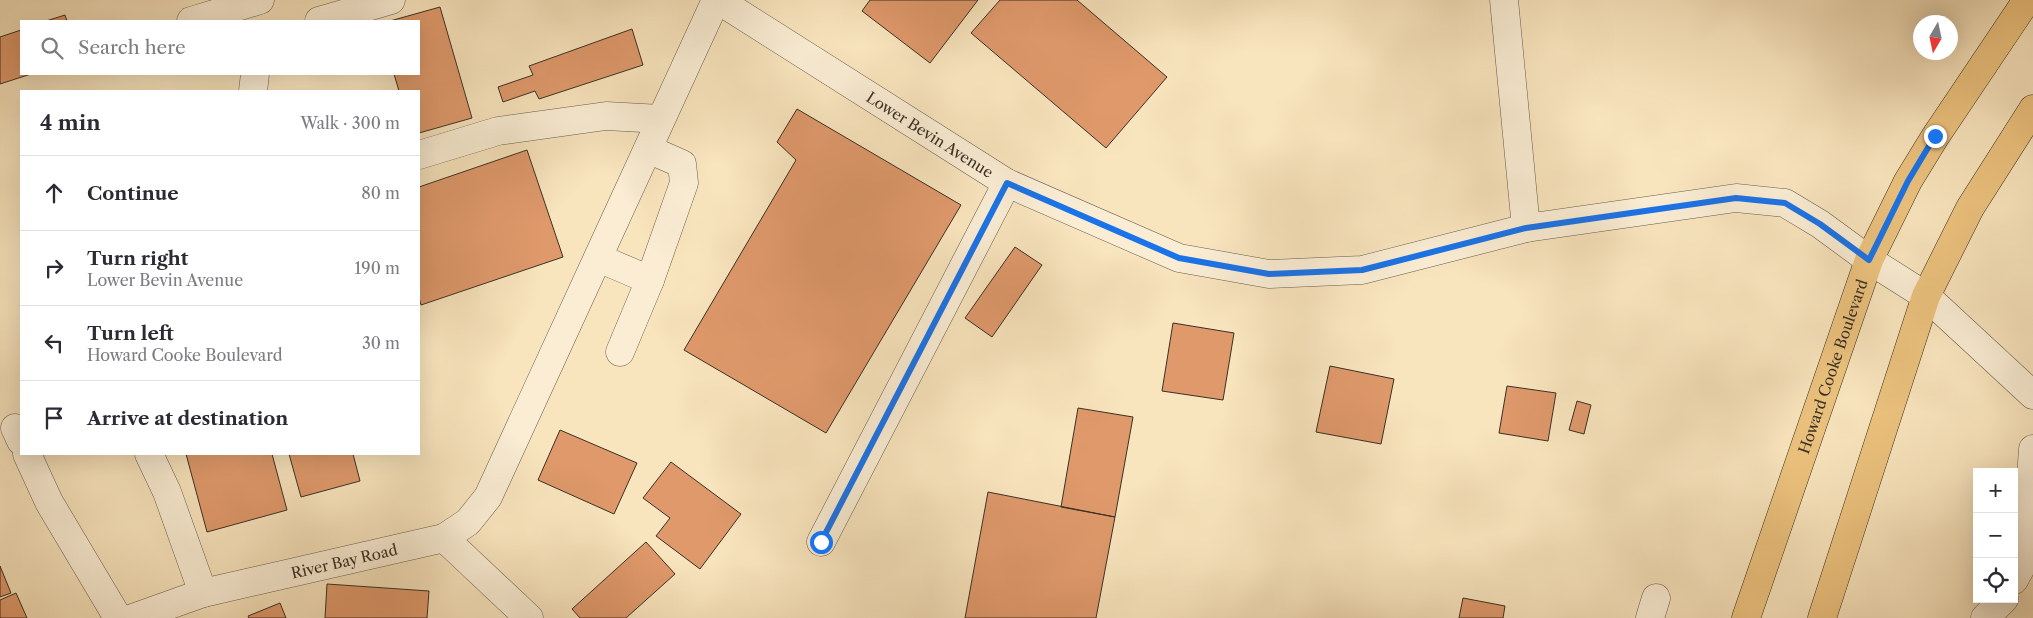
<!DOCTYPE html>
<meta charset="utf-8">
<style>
:root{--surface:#fff;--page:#f2f2f3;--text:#2b2b33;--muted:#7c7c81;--line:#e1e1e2}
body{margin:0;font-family:"Libre Caslon Text",serif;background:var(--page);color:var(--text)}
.controls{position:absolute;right:15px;bottom:15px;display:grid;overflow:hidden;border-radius:0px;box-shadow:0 5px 20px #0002}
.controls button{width:45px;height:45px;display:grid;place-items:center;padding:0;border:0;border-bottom:1px solid var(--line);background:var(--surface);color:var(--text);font:25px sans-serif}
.compass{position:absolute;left:1913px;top:15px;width:45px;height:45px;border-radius:50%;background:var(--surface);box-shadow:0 5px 20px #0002;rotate:189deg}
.stop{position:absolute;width:15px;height:15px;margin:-11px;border:4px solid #1a73e8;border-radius:50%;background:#fff}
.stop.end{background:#1a73e8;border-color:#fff;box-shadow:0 1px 5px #0008}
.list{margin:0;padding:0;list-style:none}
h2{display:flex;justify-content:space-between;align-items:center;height:65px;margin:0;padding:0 20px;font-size:21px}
h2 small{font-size:16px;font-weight:400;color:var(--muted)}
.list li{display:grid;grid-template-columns:32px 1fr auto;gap:15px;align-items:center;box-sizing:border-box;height:75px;padding:0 20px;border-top:1px solid var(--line)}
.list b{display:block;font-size:19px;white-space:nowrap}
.list p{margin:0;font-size:16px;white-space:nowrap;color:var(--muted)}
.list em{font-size:16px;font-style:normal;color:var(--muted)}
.icon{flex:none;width:28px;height:28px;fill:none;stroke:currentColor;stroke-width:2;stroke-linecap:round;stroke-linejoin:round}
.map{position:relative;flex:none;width:2033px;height:618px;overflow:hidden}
.search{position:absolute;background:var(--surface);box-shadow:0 5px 20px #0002;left:20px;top:20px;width:400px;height:55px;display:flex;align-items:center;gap:12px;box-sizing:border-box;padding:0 18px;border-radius:0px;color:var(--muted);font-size:19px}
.panel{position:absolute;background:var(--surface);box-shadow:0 5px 20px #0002;left:20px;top:90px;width:400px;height:365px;border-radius:0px}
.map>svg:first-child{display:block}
.building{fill:#df996b;stroke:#393026}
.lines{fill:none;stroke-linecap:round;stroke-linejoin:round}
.minor-casing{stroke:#695d4c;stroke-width:29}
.major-casing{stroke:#393026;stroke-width:29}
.minor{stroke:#faedd4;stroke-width:28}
.major{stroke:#ecc27e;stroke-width:28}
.route{stroke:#1a73e8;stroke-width:6}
.labels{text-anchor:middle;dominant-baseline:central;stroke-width:4;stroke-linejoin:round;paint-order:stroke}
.street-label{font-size:15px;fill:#393026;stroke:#faedd4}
</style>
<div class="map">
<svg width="2033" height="618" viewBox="0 0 2033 618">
<rect width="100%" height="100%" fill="#f8e4bd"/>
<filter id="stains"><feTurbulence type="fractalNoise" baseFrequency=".004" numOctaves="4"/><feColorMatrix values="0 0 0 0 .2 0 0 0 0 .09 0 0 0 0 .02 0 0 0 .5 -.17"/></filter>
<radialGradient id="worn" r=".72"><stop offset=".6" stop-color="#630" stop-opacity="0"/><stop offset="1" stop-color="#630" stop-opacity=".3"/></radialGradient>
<path class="building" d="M870,0H978L930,63L862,11Z
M1000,0H1077L1167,77L1106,148L971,33Z
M440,7L472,118L419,133V91H399L394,74H419V21H390Z
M65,15L67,21H46Z
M632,29L643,65L539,99L535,91L503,102L498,87L533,75L529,66Z
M21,30V74H31L0,84V37Z
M797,109L961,205L826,433L684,350L796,160L777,142Z
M527,150L563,257L421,305L419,298V187Z
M1015,247L1042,265L992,337L965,318Z
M1173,323L1234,333L1223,400L1162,391Z
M1330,366L1394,379L1381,444L1316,432Z
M1507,386L1556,393L1548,441L1499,433Z
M1577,401L1591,405L1584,434L1569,430Z
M1078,408L1133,417L1115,517L1061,507Z
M560,430L637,463L614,514L538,480Z
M186,454H272L287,510L207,532Z
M289,454H353L360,481L301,497Z
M671,462L741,514L700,569L656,536L670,518L643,498Z
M988,492L1115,517L1096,618H965Z
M646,542L675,574L626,618H580L572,609Z
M0,566L11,593L0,597Z
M327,584L429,591L427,618H325Z
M16,593L27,618H0V600Z
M1463,598L1505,606L1503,618H1459Z
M280,603L286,618H249L248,616Z"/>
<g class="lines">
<g class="minor-casing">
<g id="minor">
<path id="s1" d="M718,0L1007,183L1179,258L1269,274L1362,270L1526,228L1736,198L1785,203L1820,224L1869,260L1926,296L2033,395"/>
<path d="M1504,0L1526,228"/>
<path d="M191,21L260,0"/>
<path d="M319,21L391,0"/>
<path d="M253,91L255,74"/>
<path d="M419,155L498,131L606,116L661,119"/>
<path d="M598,258L650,280L684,183L682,164L648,149"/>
<path d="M620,352L650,280"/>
<path d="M15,428L21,441"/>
<path d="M27,454L49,502L118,618"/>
<path d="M149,454L167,492L203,593"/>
<path d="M444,538L529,618"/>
<path d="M821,542L1007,183"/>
<path d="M2014,580L2025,560L2033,449"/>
<path id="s2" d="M133,618L203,593L444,538L468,522L488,497L716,0"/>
<path d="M1650,618L1656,598"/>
<path d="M1985,618L2004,599"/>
</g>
</g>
<g class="major-casing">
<g id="major">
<path id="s3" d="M1746,618L1869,260L1908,181L1935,137L2027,0"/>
<path d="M1822,618L1926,296L1970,208L2033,109"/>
</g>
</g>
<use href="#minor" class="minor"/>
<use href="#major" class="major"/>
</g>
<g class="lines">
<path class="route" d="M821,542L1007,183L1179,258L1269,274L1362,270L1526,228L1736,198L1785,203L1820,224L1869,260L1908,181L1935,136"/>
</g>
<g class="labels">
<g class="street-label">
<text stroke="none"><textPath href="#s1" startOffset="251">Lower Bevin Avenue</textPath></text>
<text stroke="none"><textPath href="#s3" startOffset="266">Howard Cooke Boulevard</textPath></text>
<text stroke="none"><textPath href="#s2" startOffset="219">River Bay Road</textPath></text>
</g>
</g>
<rect width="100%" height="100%" filter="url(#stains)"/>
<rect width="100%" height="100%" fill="url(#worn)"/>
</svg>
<div class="controls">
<button>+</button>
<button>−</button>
<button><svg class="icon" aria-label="locate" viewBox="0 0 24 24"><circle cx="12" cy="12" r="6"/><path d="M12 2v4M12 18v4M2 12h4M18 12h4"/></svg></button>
</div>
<svg class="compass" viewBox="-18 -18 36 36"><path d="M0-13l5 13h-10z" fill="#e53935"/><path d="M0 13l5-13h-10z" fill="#7c7c81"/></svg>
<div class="stop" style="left:821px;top:542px"></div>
<div class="stop end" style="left:1935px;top:136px"></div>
<div class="search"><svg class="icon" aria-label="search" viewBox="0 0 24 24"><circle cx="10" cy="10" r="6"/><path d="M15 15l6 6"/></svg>Search here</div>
<section class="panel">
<h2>4 min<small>Walk · 300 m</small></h2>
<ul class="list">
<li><svg class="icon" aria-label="ahead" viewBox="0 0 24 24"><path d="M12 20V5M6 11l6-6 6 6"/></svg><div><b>Continue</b></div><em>80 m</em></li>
<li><svg class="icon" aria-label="right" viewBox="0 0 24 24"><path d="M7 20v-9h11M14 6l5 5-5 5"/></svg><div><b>Turn right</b><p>Lower Bevin Avenue</p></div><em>190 m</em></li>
<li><svg class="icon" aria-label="left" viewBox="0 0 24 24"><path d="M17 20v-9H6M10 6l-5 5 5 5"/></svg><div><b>Turn left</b><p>Howard Cooke Boulevard</p></div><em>30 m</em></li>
<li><svg class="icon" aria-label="arrive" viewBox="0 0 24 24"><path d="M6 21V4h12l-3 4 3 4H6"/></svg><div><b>Arrive at destination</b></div></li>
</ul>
</section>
</div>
